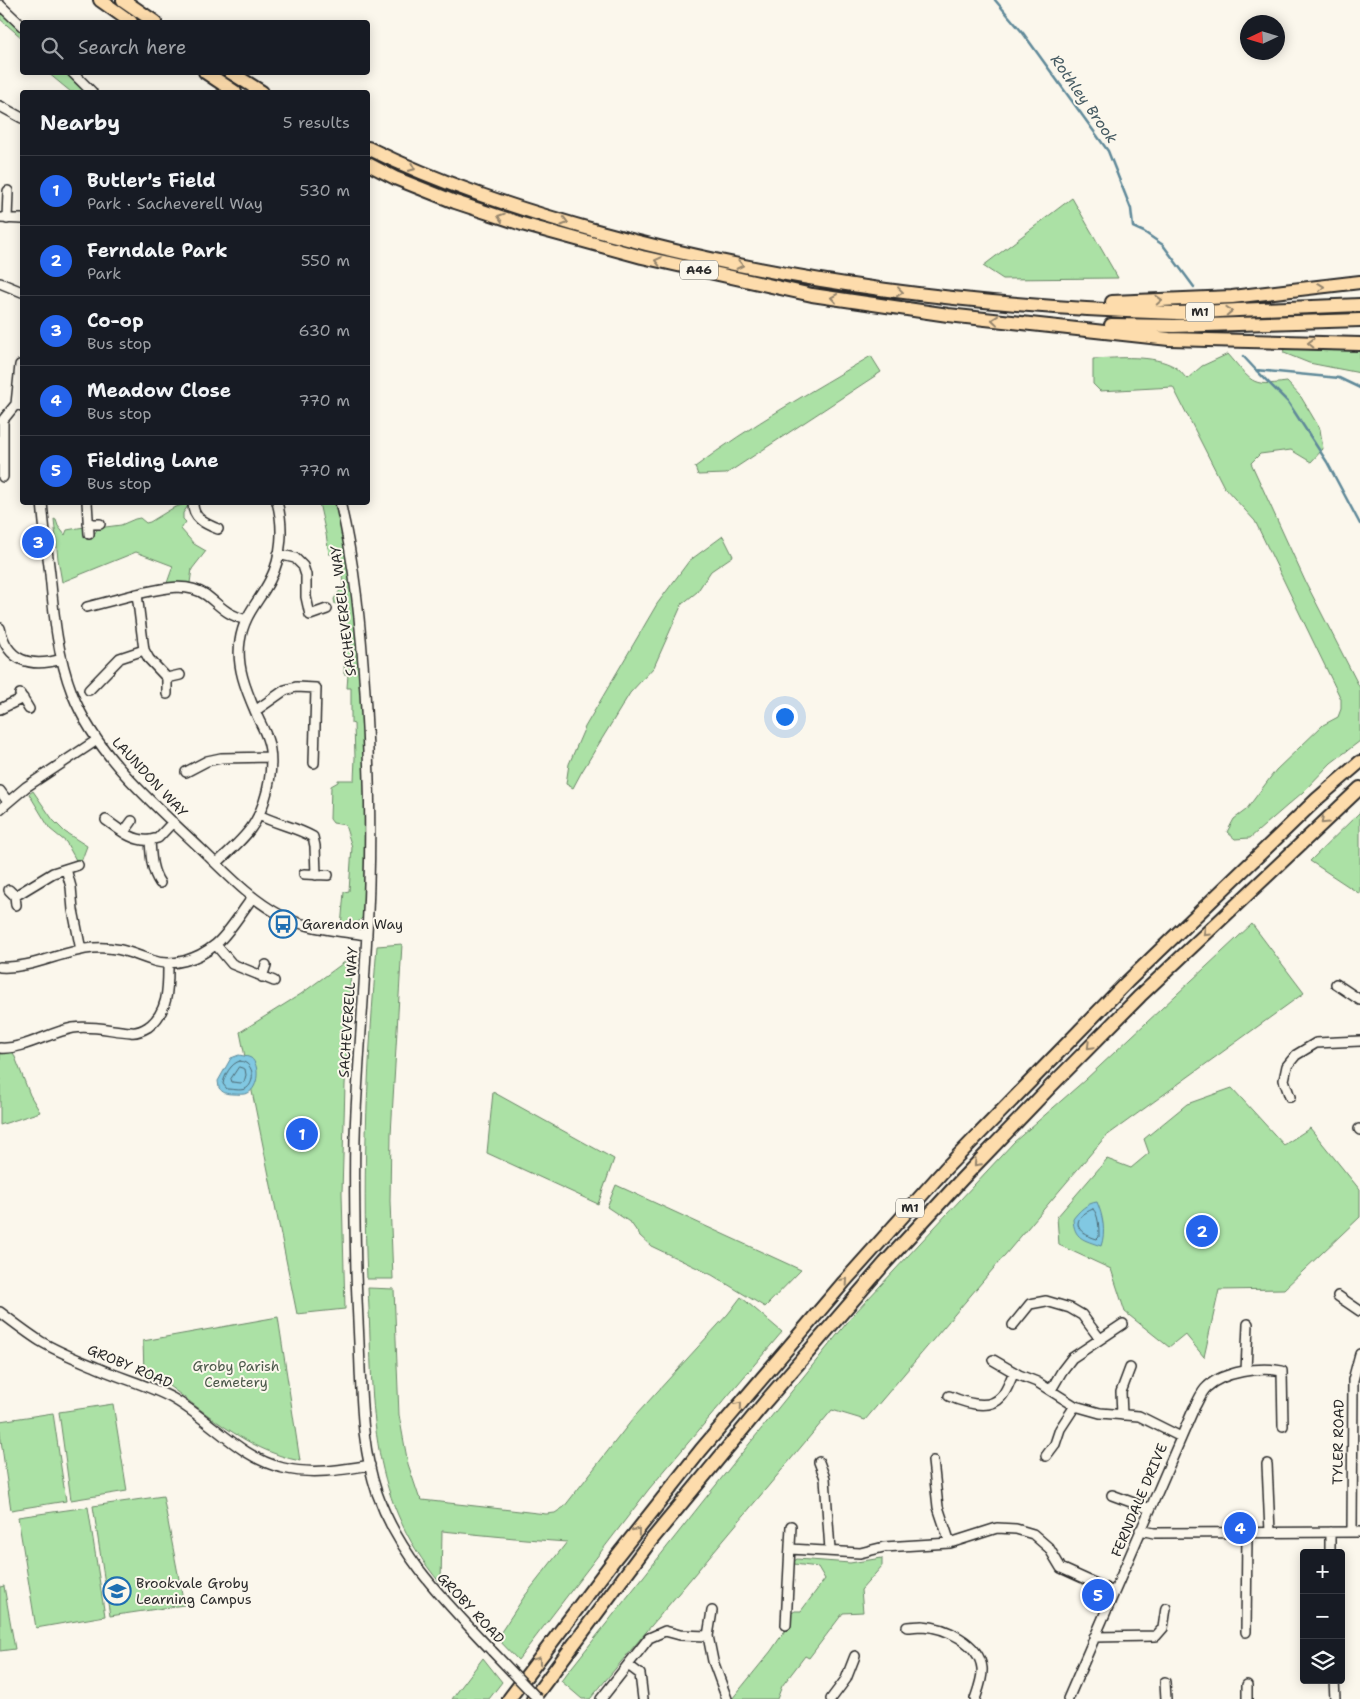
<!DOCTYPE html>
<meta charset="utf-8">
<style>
:root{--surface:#171b24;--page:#242831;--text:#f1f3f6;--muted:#9ea1a6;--line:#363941;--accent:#2563eb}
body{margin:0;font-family:"Shantell Sans",sans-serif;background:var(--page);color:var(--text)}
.controls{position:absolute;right:15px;bottom:15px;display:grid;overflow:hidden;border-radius:5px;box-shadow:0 2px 12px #0003}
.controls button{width:45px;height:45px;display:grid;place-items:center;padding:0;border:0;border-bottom:1px solid var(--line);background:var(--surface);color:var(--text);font:25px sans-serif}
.compass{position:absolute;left:1240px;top:15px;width:45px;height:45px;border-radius:50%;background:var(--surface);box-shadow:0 2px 12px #0003;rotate:266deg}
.you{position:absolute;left:784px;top:716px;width:18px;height:18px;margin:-12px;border:4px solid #fff;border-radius:50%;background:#1a73e8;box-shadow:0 0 0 8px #1a73e833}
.badge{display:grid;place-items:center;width:32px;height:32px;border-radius:50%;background:var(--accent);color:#fff;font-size:16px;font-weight:700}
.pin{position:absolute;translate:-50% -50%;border:2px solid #fff;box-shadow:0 1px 5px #0006}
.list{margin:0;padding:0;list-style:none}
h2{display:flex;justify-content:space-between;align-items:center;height:65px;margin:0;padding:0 20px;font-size:21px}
h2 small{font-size:16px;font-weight:400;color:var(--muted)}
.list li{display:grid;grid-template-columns:32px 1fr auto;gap:15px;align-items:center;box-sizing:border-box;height:70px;padding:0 20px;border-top:1px solid var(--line)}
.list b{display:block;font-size:19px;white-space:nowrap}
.list p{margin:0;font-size:16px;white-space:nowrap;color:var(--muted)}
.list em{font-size:16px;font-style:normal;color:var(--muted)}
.icon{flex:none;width:28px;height:28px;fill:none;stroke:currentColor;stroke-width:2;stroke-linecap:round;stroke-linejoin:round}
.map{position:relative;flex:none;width:1360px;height:1699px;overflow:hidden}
.search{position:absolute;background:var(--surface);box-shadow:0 2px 12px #0003;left:20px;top:20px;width:350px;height:55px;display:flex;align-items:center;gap:12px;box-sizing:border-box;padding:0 18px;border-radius:5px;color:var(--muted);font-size:19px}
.panel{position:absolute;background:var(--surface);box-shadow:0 2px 12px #0003;left:20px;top:90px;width:350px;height:415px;border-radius:5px}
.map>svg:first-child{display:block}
.green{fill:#abe1a5;stroke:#6b8668}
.water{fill:#81c8e2;stroke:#5f8999}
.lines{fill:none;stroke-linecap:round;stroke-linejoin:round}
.shore{stroke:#4d6a74;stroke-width:1}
.stream{stroke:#5f8999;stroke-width:2.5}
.minor-casing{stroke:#2b2b2b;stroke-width:12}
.highway-casing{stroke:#2b2b2b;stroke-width:16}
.minor{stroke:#fbf7ec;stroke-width:9}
.highway{stroke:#fddcac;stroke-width:12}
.minor-bridge-casing{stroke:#2b2b2b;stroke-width:12;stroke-linecap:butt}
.minor-bridge{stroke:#fbf7ec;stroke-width:9}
.oneway{stroke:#94846c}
.labels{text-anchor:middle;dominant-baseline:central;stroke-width:4;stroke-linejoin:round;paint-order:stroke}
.shield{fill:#fbf7ec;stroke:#696865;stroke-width:1}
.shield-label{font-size:12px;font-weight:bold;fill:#2b2b2b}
.street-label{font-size:14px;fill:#2b2b2b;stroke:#fbf7ec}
.poi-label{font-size:14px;fill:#2b2b2b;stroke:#fbf7ec;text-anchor:start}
.park-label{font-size:14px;fill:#4b584a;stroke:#fbf7ec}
.water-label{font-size:15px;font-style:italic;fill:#455a62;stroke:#fbf7ec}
</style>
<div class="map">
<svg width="1360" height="1699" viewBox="0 0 1360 1699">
<rect width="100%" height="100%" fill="#fbf7ec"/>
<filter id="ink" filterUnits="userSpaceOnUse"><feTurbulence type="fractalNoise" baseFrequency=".02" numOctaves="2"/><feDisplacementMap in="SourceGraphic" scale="10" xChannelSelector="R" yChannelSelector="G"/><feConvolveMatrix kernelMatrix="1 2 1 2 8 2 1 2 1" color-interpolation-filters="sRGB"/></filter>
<g filter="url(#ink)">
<path class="green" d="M0,11L22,32V38L0,19Z
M48,73H65L85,92H71Z
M1072,198L1118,278L1003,279L983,266Z
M1283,346L1360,350V373L1309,363L1284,353Z
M1228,354C1252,381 1249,387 1287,382L1301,397L1320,429L1323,449L1311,462L1291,450L1260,454L1251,463L1306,583L1360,688V741L1331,763L1303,792L1250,838L1235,839L1227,832L1234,819L1246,810L1276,770L1323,725L1338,717L1341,709V699L1255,521L1224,487L1173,387L1100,391L1093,384V359C1118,358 1153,354 1175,367C1180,370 1183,375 1187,379L1202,366Z
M871,356L881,372L726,474L698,475L695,467C751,425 812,391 871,356Z
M188,503V506L183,513V519L186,522L181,529L194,544L206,551L192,569L190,583H167L173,566L136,552L62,582L58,559L54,519L56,520L58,526L65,535L67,530L84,527L86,537L93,536L98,528L121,525L135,519L140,518L146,523L150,522L173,508Z
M319,503H335L348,561L357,634L365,762L364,912L363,917L356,924L352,927H341L344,892L349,891L352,847L345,825L333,823L330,819L331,786L338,782V780H354L355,758L354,724L351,723V688H347L348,674H344L345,643H347L346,627L339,603L335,604L334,599L343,586L341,563L338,554H329L326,534Z
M723,536L733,556L711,571L697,592L682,604L654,667L630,693L581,773L573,788L566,784L569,764L585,727L657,604L689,561Z
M33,791L53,820L65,832L87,846L81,862H77L66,842L50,829L29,794Z
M1360,812V894L1310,861Z
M1252,924L1304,993L1105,1137L865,1420L832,1410L590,1699H582L561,1681L708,1495L854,1314L1014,1142L1085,1080Z
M402,944L391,1134L390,1201L393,1279H367C362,1168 368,1057 377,946Z
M346,961L351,968L345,1085L342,1193L345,1309L297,1314L240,1032L301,994Z
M13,1052L30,1095L40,1112L0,1125V1053Z
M1232,1088L1284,1145L1310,1128L1360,1190V1217L1284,1289L1219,1290L1204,1357L1185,1334L1169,1347L1125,1312L1111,1269L1059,1245L1057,1217L1107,1159L1131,1168L1149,1153L1144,1139L1187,1104Z
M493,1092L614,1159L598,1204L487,1153Z
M616,1185L801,1270L765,1307L712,1275L651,1246L640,1236L631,1223L607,1207Z
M368,1288L394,1289L399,1415L408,1464L419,1497L422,1500L546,1514L555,1513L564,1507L636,1415L728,1314L741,1297L782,1332L649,1489L518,1660L497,1638L524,1597L567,1542L525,1539L442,1531L441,1584C364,1493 374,1399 368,1288Z
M278,1317L300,1461C245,1450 203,1410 158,1378L144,1373L143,1341Z
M113,1404L127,1491L71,1500L59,1412Z
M53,1413L66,1501L11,1510L0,1433V1421Z
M163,1496L184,1605L110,1616L93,1506Z
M88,1507L105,1616L36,1628L18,1517Z
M882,1558V1566L861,1590L863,1612L843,1613L809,1658L805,1656L782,1686L777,1699H732L771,1651L788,1626L790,1614L795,1611H801L825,1579L818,1567L794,1564V1561L797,1559L850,1563Z
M4,1586L15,1649L0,1651V1587Z
M483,1658L502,1682L489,1699H452Z"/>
<path class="water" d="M239,1055C243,1056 247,1056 251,1058C260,1065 259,1087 248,1093C243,1095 238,1094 233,1094C226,1094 223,1093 219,1088L218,1081L231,1058Z
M1097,1202C1103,1216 1106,1232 1101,1246C1084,1240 1074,1239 1073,1219C1079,1211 1087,1203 1097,1202Z"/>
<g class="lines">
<path class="shore" d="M240,1061C256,1063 255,1085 245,1089C240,1091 232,1089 227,1089L223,1084C224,1076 231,1063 240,1061Z
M239,1067L245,1069L246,1075L244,1082L241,1083L232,1082L231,1079Z
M1093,1209C1099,1215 1099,1228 1099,1237L1097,1239C1075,1233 1070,1218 1093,1209Z"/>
<path class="stream" d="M995,0L1023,33L1108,151L1131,209L1133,227L1144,232L1163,245L1194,287
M1243,356L1256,370L1339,378L1360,388
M1256,370L1288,402L1327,462L1360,524"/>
<g class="minor-casing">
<path id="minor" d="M0,5L22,26
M72,72L92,92
M0,106L22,118
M0,218L22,219
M7,219L8,191
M0,283L22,292
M16,404L20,365
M3,477V420L16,404L22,406
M42,502C44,526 47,550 50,574C54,615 57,654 72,693C97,757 152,802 201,849C226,873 251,900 282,916C307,929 339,931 367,935
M87,502L89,534
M193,502C192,518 205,524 218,529
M340,502C355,565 361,628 365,692C369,756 371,820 369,884C367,960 360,1035 356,1111C353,1165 355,1219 356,1273C357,1305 359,1337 360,1369C362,1412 363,1451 377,1493C400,1558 446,1602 492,1651
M88,524H100
M278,554L295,558L303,566L306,575V597L310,615L327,609
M87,607L137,594
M0,628C7,662 31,668 62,659
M167,678L180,675
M89,690L120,658L144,650
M20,694L29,709
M167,694V678L149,659L144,650L137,594C160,589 186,581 206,595C223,608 224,613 246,620
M0,709L23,698
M255,711L285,690L296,687L316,688L314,763
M186,772L207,761L221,758L270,757
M0,791L8,802
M0,809L26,787L97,740
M259,815C276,824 296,827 313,837L315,846L316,875
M106,820C119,829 133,842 150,840
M124,832L132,821
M217,863C229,851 246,838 255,822C268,799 276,763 267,738C264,729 259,721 256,713C246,690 236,666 240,641C244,614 259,602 270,580C282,557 284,527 277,502
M66,869L71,887L73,910L81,950
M304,874L328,875
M160,883C151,870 151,855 150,840L158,838L173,822
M9,890L15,896L16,905
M15,896L53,873L78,865
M216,945L232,964L274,981
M0,967C32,969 61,951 93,948C117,946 130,953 151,960C172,968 198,959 215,945C228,935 242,911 253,897
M262,977L266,965
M1336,984L1360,1000
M0,1048C23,1050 50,1032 73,1028C93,1025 112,1031 131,1032C137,1033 143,1030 148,1027C169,1012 168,987 168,964
M1290,1097L1284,1080L1287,1066L1296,1055L1316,1043L1360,1041
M1359,1129L1360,1130
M1338,1296L1360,1311
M0,1312C13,1322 26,1332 40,1341C58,1352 79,1360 98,1368C123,1379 148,1385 172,1398C210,1419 240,1458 283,1468C313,1475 341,1470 370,1465
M1013,1325L1030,1304L1046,1301L1070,1308L1082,1315L1100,1339
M993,1360L1019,1375L1037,1382L1075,1406L1100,1413L1139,1416L1181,1437
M1246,1371L1248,1324
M1051,1390L1062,1371L1072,1358L1123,1324
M949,1396C963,1402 989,1411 1001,1397C1007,1391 1010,1380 1014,1372
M1122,1415L1121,1392L1130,1368
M1046,1456L1055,1444L1060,1429L1075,1406
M933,1461L938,1507L950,1543
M819,1462L825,1478L830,1550
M1267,1464L1270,1532
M1112,1495L1150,1509
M1140,1530L1154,1533L1360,1532
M1352,1531L1353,1380L1360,1354
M1330,1532V1553
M790,1549L860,1553L884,1547L950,1543L997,1528L1016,1529L1033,1534L1049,1548L1061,1568L1114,1592
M712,1611L708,1636L713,1661L727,1699
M786,1625L791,1526
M907,1627C912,1627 917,1626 922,1626C945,1627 979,1643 982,1668C983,1678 978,1690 975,1699
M1246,1632L1247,1533
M1094,1637L1156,1636L1163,1628L1166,1608
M628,1665L640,1674L643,1699
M1334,1680L1335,1699
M1165,1682L1166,1699
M1247,1685V1699
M601,1699L649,1638L665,1631L680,1635L708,1636
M831,1699L846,1679L855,1656
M1068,1699L1194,1408C1198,1402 1201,1392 1207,1387C1223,1372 1260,1366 1282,1371L1283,1426"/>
</g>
<g class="highway-casing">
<path id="highway" d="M100,0L131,22
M123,0L155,22
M205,72L235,92
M230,72L262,92
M368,148C441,184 519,209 597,231C788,284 979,307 1177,313C1197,313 1217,311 1238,310C1278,308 1319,307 1360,305
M368,164L395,178L455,202L522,224L642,257L812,295L948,315L1169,339L1360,344
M1112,302L1232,297L1360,282
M1111,325L1174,326L1360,320
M509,1699L617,1556L701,1450L844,1282L946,1168L1127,982L1317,799L1360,762
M533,1699L649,1543L766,1401L885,1263L962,1179L1051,1086L1140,996L1360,788"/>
</g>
<use href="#minor" class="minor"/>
<use href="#highway" class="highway"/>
<g class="minor-bridge-casing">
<path id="minor-bridge" d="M492,1651L538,1699"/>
</g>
<use href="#minor-bridge" class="minor-bridge"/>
</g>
<defs><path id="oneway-chevron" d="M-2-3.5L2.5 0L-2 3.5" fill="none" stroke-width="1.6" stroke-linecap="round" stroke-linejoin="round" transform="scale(1.25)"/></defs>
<g class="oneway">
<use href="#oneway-chevron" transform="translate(412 168) rotate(23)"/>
<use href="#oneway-chevron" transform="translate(501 217) rotate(-161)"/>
<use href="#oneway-chevron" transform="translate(565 222) rotate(16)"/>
<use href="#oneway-chevron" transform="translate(658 261) rotate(-167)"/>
<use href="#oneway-chevron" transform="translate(740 265) rotate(12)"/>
<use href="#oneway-chevron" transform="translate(1321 287) rotate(-7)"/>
<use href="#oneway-chevron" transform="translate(900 292) rotate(7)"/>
<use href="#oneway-chevron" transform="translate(834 298) rotate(-172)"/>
<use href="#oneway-chevron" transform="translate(1159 300) rotate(-3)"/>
<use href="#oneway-chevron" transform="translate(1229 311) rotate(-2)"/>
<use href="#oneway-chevron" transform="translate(995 320) rotate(-174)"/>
<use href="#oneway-chevron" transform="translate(1311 343) rotate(-179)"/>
<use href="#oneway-chevron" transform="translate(1324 821) rotate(137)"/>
<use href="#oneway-chevron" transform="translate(1206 933) rotate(137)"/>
<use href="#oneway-chevron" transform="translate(1090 1046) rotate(135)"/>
<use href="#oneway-chevron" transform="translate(977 1163) rotate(134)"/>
<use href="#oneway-chevron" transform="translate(845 1281) rotate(-49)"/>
<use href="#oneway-chevron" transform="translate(739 1405) rotate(-50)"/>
<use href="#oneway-chevron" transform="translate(637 1531) rotate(-52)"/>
<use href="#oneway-chevron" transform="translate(538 1660) rotate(-53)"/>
</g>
</g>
<defs>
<g id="bus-ring" transform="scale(1.4375)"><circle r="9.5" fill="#fbf7ec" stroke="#1f6fb2" stroke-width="1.5"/><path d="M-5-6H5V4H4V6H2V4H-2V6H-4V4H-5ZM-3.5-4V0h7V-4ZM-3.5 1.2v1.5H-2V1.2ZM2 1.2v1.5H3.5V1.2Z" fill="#1f6fb2"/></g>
<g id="school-ring" transform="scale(1.4375)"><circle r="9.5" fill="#fbf7ec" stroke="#1f6fb2" stroke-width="1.5"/><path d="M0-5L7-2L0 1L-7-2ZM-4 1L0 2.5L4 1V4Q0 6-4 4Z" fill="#1f6fb2"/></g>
</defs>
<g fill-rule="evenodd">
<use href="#bus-ring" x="283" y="924"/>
<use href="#school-ring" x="117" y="1591"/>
</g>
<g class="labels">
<g class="shield">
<rect x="680" y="260.5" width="38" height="19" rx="4"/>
<rect x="1186" y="302.5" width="28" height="19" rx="4"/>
<rect x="896" y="1198.5" width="28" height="19" rx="4"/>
</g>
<g class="shield-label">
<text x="699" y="270">A46</text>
<text x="1200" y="312">M1</text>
<text x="910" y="1208">M1</text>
</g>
<g class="street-label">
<text transform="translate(343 611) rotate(-97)">SACHEVERELL WAY</text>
<text transform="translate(150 777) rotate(47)">LAUNDON WAY</text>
<text transform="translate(348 1012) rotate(-86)">SACHEVERELL WAY</text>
<text transform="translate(130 1366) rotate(23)">GROBY ROAD</text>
<text transform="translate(1338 1442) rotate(-89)">TYLER ROAD</text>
<text transform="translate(1139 1500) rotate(-67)">FERNDALE DRIVE</text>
<text transform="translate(471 1608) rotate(47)">GROBY ROAD</text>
</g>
<g class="poi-label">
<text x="302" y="924">Garendon Way</text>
<text x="136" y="1583">Brookvale Groby<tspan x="136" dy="16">Learning Campus</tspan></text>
</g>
<g class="park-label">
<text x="236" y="1366">Groby Parish<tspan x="236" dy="16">Cemetery</tspan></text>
</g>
<g class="water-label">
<text transform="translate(1084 99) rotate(55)">Rothley Brook</text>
</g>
</g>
</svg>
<div class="controls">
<button>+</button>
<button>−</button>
<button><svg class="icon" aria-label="layers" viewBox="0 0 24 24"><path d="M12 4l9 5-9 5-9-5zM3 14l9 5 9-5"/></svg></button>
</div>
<svg class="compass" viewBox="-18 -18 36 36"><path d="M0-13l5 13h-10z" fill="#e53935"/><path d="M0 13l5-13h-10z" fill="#9ea1a6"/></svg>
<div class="you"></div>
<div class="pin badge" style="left:302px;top:1134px">1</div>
<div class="pin badge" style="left:1202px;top:1231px">2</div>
<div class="pin badge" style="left:38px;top:542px">3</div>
<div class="pin badge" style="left:1240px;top:1528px">4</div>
<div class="pin badge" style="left:1098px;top:1595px">5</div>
<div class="search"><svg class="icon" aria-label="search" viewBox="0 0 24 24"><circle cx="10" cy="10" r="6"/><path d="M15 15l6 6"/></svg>Search here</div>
<section class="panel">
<h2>Nearby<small>5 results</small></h2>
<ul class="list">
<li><span class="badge">1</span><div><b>Butler's Field</b><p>Park · Sacheverell Way</p></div><em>530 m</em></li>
<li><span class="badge">2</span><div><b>Ferndale Park</b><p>Park</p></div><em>550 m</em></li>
<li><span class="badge">3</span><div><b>Co-op</b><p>Bus stop</p></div><em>630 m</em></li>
<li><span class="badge">4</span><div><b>Meadow Close</b><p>Bus stop</p></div><em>770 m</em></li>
<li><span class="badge">5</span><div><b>Fielding Lane</b><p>Bus stop</p></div><em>770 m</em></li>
</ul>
</section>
</div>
